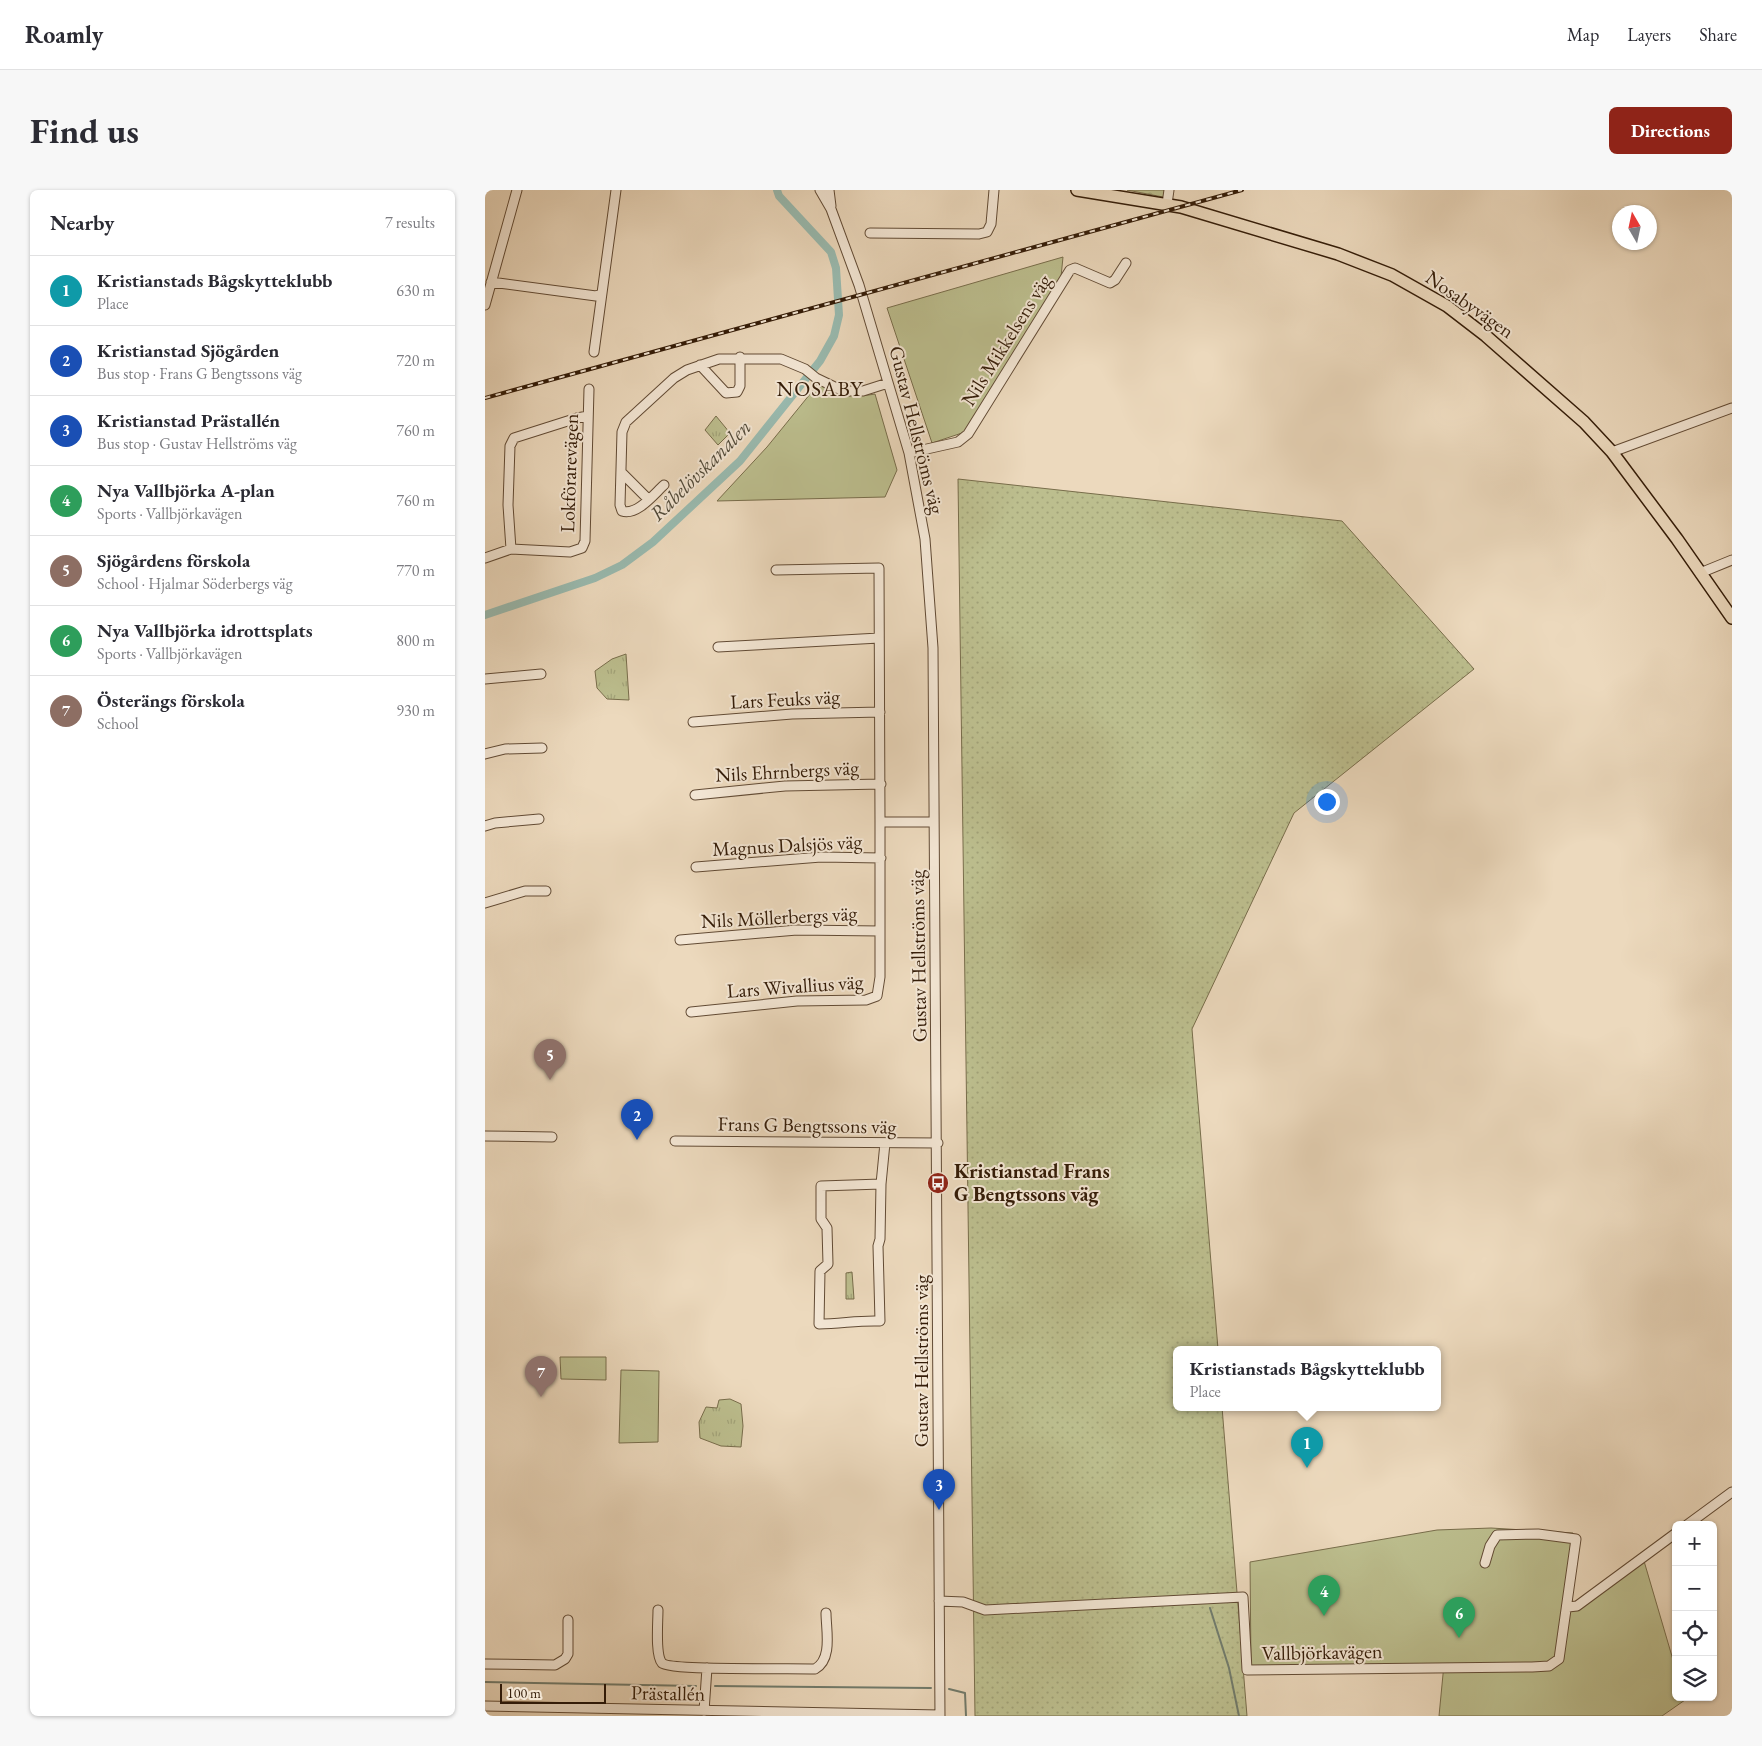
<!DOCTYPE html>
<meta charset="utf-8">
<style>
:root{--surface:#fff;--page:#f7f7f7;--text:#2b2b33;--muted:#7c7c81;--line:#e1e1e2;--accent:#8f2418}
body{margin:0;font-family:"EB Garamond",serif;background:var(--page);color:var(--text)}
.controls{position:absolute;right:15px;bottom:15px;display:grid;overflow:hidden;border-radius:8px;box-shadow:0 1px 4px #0004}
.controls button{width:45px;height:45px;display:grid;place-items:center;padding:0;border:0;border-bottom:1px solid var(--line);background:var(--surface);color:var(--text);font:25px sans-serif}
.compass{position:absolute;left:1127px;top:15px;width:45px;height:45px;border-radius:50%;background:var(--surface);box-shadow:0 1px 4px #0004;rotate:351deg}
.scale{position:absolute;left:15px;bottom:12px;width:106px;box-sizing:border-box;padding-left:5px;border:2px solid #341c08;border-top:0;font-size:14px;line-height:18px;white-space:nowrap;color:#341c08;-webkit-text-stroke:4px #f3e6d4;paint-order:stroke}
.you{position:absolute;left:841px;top:611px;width:18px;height:18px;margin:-12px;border:4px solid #fff;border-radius:50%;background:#1a73e8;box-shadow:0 0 0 8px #1a73e833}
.badge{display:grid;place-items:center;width:32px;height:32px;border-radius:50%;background:var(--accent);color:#fff;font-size:16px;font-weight:700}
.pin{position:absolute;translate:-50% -41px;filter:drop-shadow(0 1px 2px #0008)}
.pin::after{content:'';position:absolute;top:26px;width:18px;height:15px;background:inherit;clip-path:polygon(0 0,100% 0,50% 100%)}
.popup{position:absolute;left:688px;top:1156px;width:268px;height:65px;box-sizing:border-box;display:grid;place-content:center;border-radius:8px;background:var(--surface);filter:drop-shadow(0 1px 4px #0005);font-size:16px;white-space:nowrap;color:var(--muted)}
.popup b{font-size:19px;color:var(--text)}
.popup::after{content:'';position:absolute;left:50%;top:100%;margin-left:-10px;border:10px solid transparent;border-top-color:var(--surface)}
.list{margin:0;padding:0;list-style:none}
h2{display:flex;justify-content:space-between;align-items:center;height:65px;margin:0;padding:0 20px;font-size:21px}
h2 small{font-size:16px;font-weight:400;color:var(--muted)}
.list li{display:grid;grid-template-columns:32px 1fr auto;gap:15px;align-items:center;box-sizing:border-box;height:70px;padding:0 20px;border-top:1px solid var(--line)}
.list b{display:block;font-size:19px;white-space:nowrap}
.list p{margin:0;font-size:16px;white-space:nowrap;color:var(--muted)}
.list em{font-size:16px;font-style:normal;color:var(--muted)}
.icon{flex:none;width:28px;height:28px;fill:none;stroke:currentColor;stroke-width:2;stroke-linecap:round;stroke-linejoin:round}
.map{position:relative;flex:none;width:1247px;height:1526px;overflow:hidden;border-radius:8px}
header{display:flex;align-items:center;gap:30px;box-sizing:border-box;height:70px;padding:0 25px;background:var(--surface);border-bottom:1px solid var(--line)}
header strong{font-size:24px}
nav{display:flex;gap:28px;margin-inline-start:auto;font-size:18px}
.intro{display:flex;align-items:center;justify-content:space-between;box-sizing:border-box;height:120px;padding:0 30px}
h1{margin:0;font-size:35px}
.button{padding:12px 22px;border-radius:8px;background:var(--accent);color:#fff;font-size:18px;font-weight:700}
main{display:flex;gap:30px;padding:0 30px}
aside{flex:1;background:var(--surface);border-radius:8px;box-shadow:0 1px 4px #0004}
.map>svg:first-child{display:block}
.grass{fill:url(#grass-dots);stroke:#786d4b}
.cemetery{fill:url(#cemetery-stones);stroke:#786d4b}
.park{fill:url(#park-tufts);stroke:#786d4b}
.garden{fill:#bcbe8e;stroke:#786d4b}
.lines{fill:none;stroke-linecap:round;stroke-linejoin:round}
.stream{stroke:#717b6c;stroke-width:2}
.canal{stroke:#99baaf;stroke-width:8}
.minor-casing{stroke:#624b35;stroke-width:11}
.major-casing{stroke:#341c08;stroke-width:14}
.minor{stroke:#f3e6d4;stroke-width:9}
.major{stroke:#ecd9bd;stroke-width:11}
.rail-casing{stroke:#341c08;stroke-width:4}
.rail{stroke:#f3e6d4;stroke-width:2;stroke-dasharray:5.5;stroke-linecap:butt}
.labels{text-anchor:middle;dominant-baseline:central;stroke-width:4;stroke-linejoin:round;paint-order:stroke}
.street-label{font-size:20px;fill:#341c08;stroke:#f3e6d4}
.poi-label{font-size:20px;font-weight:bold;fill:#341c08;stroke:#f3e6d4;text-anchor:start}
.neighbourhood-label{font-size:21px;letter-spacing:1px;fill:#341c08;stroke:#f3e6d4}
.water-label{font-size:21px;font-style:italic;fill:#524b3a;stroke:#f3e6d4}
</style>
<header>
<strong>Roamly</strong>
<nav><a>Map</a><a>Layers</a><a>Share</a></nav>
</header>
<div class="intro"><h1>Find us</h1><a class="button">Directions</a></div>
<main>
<aside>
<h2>Nearby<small>7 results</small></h2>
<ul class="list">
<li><span class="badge" style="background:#0f9aa8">1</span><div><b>Kristianstads Bågskytteklubb</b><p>Place</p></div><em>630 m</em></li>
<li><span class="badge" style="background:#1a4fb4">2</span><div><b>Kristianstad Sjögården</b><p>Bus stop · Frans G Bengtssons väg</p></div><em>720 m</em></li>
<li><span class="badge" style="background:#1a4fb4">3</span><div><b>Kristianstad Prästallén</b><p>Bus stop · Gustav Hellströms väg</p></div><em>760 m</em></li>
<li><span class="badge" style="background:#2e9e5b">4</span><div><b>Nya Vallbjörka A-plan</b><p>Sports · Vallbjörkavägen</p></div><em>760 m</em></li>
<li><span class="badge" style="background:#8d6e63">5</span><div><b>Sjögårdens förskola</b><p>School · Hjalmar Söderbergs väg</p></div><em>770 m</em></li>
<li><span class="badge" style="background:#2e9e5b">6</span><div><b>Nya Vallbjörka idrottsplats</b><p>Sports · Vallbjörkavägen</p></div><em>800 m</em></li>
<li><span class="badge" style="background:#8d6e63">7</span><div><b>Österängs förskola</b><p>School</p></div><em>930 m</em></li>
</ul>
</aside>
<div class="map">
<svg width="1247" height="1526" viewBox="0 0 1247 1526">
<defs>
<pattern id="grass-dots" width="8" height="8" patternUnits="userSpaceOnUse" patternTransform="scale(1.25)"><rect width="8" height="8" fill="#bcbe8e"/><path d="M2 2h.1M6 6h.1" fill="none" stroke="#a2a379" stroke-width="1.8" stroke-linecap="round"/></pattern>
<pattern id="cemetery-stones" width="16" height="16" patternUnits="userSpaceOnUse" patternTransform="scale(1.25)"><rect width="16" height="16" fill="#bcbe8e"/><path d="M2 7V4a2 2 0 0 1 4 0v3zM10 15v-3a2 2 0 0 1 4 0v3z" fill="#a2a379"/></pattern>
<pattern id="park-tufts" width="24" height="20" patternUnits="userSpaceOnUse" patternTransform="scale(1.25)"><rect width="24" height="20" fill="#bcbe8e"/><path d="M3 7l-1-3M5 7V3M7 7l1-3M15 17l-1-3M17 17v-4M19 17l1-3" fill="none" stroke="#a2a379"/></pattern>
</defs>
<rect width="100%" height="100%" fill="#ecd9bd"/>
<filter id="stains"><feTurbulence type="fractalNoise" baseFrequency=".004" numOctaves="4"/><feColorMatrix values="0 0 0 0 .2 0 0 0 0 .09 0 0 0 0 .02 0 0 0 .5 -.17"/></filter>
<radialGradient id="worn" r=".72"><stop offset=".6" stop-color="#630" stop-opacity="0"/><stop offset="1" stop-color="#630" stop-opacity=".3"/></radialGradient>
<path class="grass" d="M473,289L857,331L989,479L809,623L707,839L733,1159H692V1217H737L762,1526H490Z"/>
<path class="cemetery" d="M642,0H680L678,7Z"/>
<path class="park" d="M231,226L245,243L233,255L220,240Z
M141,464L144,510L122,509L112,498L110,481L127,469Z
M367,1082L369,1109H361V1083Z
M245,1209L256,1214L258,1236L256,1257L236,1256L215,1248L214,1232L221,1217L232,1218L234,1210Z"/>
<path class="garden" d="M578,67L576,87L480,242L447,253L402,118Z
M334,193C354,205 368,208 390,204L412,280L400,307L232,311L282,257Z
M75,1167H121V1190L76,1189Z
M136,1180L174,1181L173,1252L134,1253Z
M1006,1338L1088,1343L1077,1421H1089L1159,1371L1191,1480V1507H1199L1200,1510L1177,1526H954L959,1474L766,1476L765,1372L952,1340Z"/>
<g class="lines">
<path class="stream" d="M725,1418L744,1478L754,1526
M0,1492L211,1496
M230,1496L446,1498
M464,1499L480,1503L481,1526"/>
<path class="canal" d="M0,425L110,388L137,375L168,352L255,271L335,171L349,146L354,125L351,78L346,62L294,6L292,0"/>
<g class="minor-casing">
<path id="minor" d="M335,0L346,19L374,95L424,263L440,349L448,458L455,1526
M344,0L346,16
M682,14L684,0
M385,43L494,44L502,42L506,34L509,0
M6,92L111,106L116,104
M0,115L32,0
M109,162L131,0
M215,175L241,203L252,202L255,196V167
M1127,262L1247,218
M424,263L473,252L483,244L585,80L590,78L625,93L630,90L641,73
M136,282L163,309
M179,295C169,304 152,326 137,321L135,315L137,242L141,232L189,188L202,180L234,169H296L320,179L331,188L358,201H378L403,193
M26,359L23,315L25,256L29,248L92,228L103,226
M0,368L26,359L85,362L97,358L100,351L104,199
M291,380L394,378L395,632
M1215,383L1247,370
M233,457L394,448
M0,489L56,484
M208,532L307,524L395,522
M0,564L20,559L57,558
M210,605L300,596L396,594
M0,636L10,633L54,629
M211,677L336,667L396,668
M0,713L40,701H61
M195,750L312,740L395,741
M206,822L312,811L381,810L392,806L395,787V632H449
M0,946L67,947
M190,951L453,953
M396,994L336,996V1029L342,1038L343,1074L335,1081L334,1134C356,1134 373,1130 395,1131L393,1056L395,1049L396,994L400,953
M1202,1335L1247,1302
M454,1411L478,1412L500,1420L758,1407L762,1480L1047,1477L1064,1476L1074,1469L1091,1349L1053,1344L1012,1345L1005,1356L1000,1373
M1083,1417L1092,1416L1191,1343
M173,1420C173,1432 170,1465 177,1473C185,1481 310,1478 330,1479C348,1469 341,1440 341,1423
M0,1474L70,1475L80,1469L83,1464V1430
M0,1516L455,1525
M219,1521L222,1478"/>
</g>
<g class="major-casing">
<path id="major" d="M592,0L696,17L853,64L907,85L962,116L1001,146L1099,232L1127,262L1192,349L1247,428"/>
</g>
<use href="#minor" class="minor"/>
<use href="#major" class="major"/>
<g class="rail-casing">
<path id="rail" d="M0,208L757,0"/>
</g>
<use href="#rail" class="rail"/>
</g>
<defs>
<g id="bus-disc" transform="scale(1.125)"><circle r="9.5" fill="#8f2418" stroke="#f3e6d4"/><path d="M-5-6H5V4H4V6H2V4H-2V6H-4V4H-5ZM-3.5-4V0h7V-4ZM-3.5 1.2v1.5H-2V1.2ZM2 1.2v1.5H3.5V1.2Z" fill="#fff"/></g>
</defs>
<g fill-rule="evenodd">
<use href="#bus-disc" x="453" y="993"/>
</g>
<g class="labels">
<g class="street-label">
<text transform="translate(985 114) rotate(35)">Nosabyvägen</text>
<text transform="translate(521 150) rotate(-58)">Nils Mikkelsens väg</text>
<text transform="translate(432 240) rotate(76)">Gustav Hellströms väg</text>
<text transform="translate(84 283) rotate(-88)">Lokförarevägen</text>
<text transform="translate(300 509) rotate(-3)">Lars Feuks väg</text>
<text transform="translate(302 581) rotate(-3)">Nils Ehrnbergs väg</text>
<text transform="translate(302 655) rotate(-3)">Magnus Dalsjös väg</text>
<text transform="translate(294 727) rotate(-3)">Nils Möllerbergs väg</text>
<text transform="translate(433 766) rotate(-91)">Gustav Hellströms väg</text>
<text transform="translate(310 796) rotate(-4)">Lars Wivallius väg</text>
<text transform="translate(322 935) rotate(1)">Frans G Bengtssons väg</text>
<text transform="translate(436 1171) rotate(-90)">Gustav Hellströms väg</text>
<text transform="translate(837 1462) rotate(-1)">Vallbjörkavägen</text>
<text transform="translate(183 1503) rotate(1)">Prästallén</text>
</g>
<g class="poi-label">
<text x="469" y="981">Kristianstad Frans<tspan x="469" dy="23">G Bengtssons väg</tspan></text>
</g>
<g class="neighbourhood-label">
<text x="335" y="198">NOSABY</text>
</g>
<g class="water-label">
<text transform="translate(215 280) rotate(-45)">Råbelövskanalen</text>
</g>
</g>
<rect width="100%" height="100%" filter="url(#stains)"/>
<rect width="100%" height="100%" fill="url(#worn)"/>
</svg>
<div class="controls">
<button>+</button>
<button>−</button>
<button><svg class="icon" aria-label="locate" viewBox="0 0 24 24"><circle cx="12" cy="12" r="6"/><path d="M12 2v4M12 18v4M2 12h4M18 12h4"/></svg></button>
<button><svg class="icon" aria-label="layers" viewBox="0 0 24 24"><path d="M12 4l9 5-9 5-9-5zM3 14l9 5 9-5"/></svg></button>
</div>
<svg class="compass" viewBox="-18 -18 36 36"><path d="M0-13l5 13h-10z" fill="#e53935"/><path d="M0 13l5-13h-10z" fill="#7c7c81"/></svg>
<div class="scale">100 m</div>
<div class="you"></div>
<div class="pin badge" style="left:822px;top:1278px;background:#0f9aa8">1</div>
<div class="popup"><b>Kristianstads Bågskytteklubb</b>Place</div>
<div class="pin badge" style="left:152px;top:950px;background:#1a4fb4">2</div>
<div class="pin badge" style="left:454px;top:1320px;background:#1a4fb4">3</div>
<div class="pin badge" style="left:839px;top:1426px;background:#2e9e5b">4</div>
<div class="pin badge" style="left:65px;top:890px;background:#8d6e63">5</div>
<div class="pin badge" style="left:974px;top:1448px;background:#2e9e5b">6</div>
<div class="pin badge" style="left:56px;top:1207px;background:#8d6e63">7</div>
</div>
</main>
